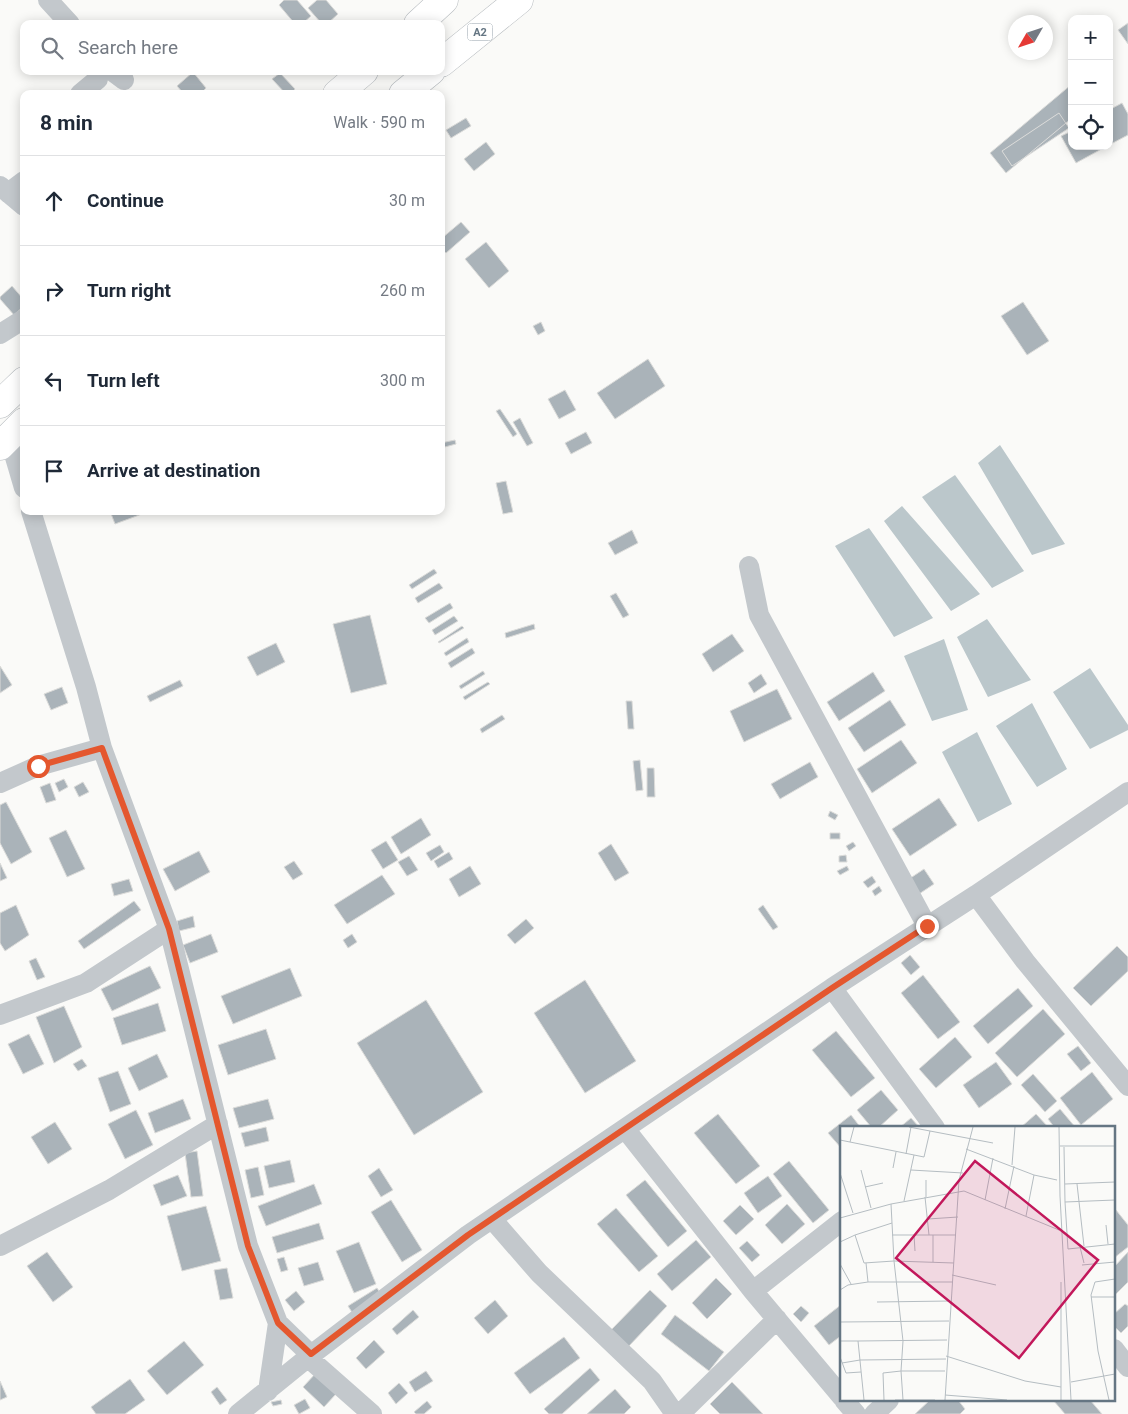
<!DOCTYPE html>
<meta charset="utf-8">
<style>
:root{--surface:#fff;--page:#f2f2f3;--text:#1f2937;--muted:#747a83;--line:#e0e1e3}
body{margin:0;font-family:Roboto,sans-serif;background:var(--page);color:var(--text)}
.controls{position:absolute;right:15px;top:15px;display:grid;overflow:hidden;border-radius:10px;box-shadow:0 2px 12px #0003}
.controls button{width:45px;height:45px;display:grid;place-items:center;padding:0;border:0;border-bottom:1px solid var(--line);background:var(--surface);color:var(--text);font:25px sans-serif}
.compass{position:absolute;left:1008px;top:15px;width:45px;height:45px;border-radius:50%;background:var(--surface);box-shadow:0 2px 12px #0003;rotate:231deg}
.stop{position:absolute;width:15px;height:15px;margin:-11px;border:4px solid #e4572e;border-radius:50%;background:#fff}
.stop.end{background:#e4572e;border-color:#fff;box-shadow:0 1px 5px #0008}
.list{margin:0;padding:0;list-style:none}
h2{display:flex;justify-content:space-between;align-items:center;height:65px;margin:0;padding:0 20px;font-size:21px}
h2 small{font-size:16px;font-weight:400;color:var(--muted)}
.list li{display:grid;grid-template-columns:32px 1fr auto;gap:15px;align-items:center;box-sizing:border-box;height:90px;padding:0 20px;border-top:1px solid var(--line)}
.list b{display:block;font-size:19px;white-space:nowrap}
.list em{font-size:16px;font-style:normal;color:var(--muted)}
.icon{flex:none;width:28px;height:28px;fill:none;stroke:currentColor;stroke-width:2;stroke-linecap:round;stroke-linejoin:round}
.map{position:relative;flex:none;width:1128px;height:1414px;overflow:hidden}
.search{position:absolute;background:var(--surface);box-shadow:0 2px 12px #0003;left:20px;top:20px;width:425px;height:55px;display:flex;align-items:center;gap:12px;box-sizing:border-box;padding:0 18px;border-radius:10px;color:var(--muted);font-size:19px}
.panel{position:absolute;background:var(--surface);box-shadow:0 2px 12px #0003;left:20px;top:90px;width:425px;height:425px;border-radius:10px}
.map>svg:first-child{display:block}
.water{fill:#bbc7cb}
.building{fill:#aab3b9;stroke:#dcdcda}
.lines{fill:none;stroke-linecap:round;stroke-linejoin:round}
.trunk-casing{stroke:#b4b9bd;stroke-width:29}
.minor{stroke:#c3c8cc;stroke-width:20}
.trunk{stroke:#fff;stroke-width:28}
.route{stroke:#e4572e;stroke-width:6}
.labels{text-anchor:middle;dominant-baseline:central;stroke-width:5;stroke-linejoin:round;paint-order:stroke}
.shield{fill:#fff;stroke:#939fa8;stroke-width:1}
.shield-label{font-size:11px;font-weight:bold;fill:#657683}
.inset-road{fill:none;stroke:#b5bdc2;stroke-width:1}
.view{fill:#c2185b;fill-opacity:0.15;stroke:#c2185b;stroke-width:2.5}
.inset-edge{fill:none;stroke:#657683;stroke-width:2.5}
</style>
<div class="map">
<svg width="1128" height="1414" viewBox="0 0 1128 1414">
<rect width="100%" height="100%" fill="#fafaf8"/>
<path class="water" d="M1000,445L1065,544L1032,555L978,463Z
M955,475L1024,571L992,588L922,497Z
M902,506L980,594L951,611L884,521Z
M869,528L933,618L894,637L835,546Z
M987,619L1031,680L988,697L957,637Z
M944,639L968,710L932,721L904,656Z
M1090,668L1128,725V730L1090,749L1053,692Z
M1032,703L1067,769L1037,787L996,726Z
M977,732L1012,804L978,822L942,752Z"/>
<path class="building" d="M284,0H297L311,16L302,24H295L279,5Z
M317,0H326L338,14L327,24H322L308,8Z
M1128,23V44L1118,30Z
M193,72L206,88L200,94H184L177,86Z
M280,73L295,89L290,94H286L272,79Z
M1072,84V118L1006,173L990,153Z
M1122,103L1128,114V135L1109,145V110Z
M1059,113L1069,128L1012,166L1002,151Z
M466,118L471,126L451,138L446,130Z
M1072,131V146H1107L1076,163L1061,136Z
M486,142L495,154L474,171L464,159Z
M461,222L470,232L446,253L441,248V239Z
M486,242L509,271L489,288L465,259Z
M12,286L24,300V306L14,315L0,299V297Z
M1023,302L1049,341L1027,355L1001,316Z
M541,322L545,331L538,335L533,326Z
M648,359L665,386L615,419L597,393Z
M565,390L576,410L559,419L548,399Z
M500,409L517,434L513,437L496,411Z
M520,418L533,443L527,446L513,422Z
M586,432L592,443L571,454L565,443Z
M455,440L456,444L441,448V443Z
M506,481L513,512L503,514L496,483Z
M110,511H150L115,524Z
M632,530L638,543L615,555L608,543Z
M434,569L437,573L412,589L409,585Z
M439,583L443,588L418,603L415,598Z
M616,593L629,615L623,618L610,596Z
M450,603L453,608L429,623L425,618Z
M370,615L387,684L351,693L333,624Z
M454,616L458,621L435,635L432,630Z
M534,624L535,629L506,638L505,633Z
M462,626L464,628L439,643L438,642Z
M732,634L744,651L713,672L702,654Z
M467,638L469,642L446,656L444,653Z
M276,643L285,662L257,676L247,657Z
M472,648L475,653L451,668L448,663Z
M0,666L12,685L0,693Z
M483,671L485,674L461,689L459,686Z
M873,672L885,691L839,721L827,702Z
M761,674L767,684L754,693L748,683Z
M180,680L183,686L150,702L147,696Z
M488,682L490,684L465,700L463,697Z
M62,687L68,703L51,710L44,694Z
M777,689L792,719L744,742L730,711Z
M890,700L906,725L864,752L848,728Z
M626,701H632L634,729H628Z
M502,715L505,719L482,733L480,729Z
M901,740L917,763L872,793L857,769Z
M640,760L643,790L636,791L633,761Z
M810,762L818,777L780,799L771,784Z
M647,768H654L655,797H647Z
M64,779L68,787L59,792L55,783Z
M83,782L89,792L79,797L74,787Z
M50,783L56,800L46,803L40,787Z
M939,798L957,825L910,856L892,829Z
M6,802L32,852L11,864L0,843V805Z
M830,811L838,815L835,820L828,816Z
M421,818L431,835L401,854L391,837Z
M66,830L85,869L67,877L49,838Z
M830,833H840V839H830Z
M386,841L398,860L383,869L371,850Z
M853,842L856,846L849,851L846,846Z
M611,844L629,873L615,881L598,853Z
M440,845L444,852L431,861L426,853Z
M199,851L210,872L175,891L163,869Z
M449,852L453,859L438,868L434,861Z
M846,855L847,862H839V856Z
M409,856L418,870L407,876L398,862Z
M294,861L303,874L293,880L284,867Z
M0,863L7,878L0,881Z
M470,866L481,884L459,897L449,879Z
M847,866L849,870L840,875L837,871Z
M924,869L934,884L919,894L909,879Z
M382,875L395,894L347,924L334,905Z
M872,876L876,882L868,888L863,882Z
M129,879L133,891L114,896L111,884Z
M879,886L882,891L875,896L872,891Z
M134,901L141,910L84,949L78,941Z
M16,905L29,935L5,951L0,943V913Z
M763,905L778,927L773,930L758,909Z
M193,916L195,927L179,931L177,921Z
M526,919L534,928L515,944L507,935Z
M211,934L218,952L190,963L183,945Z
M352,934L357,942L348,948L343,940Z
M1117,946L1128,957V971L1091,1006L1073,988Z
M910,955L920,967L911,975L901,963Z
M36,958L45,977L37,980L29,961Z
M150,966L161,988L112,1011L101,989Z
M290,968L302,996L233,1024L221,996Z
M923,975L960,1022L938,1039L901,993Z
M585,980L636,1061L585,1093L534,1013Z
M1018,988L1033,1006L988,1044L973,1026Z
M426,1000L483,1092L414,1135L357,1043Z
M158,1003L166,1031L122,1045L113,1018Z
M64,1006L82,1047L54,1063L36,1017Z
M1043,1009L1065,1034L1017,1077L995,1053Z
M266,1029L276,1059L228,1075L218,1045Z
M836,1031L875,1078L851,1097L812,1050Z
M29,1034L44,1064L23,1074L8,1044Z
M955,1037L972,1057L936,1088L919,1069Z
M1078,1046L1091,1063L1081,1071L1067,1054Z
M157,1054L168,1077L139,1091L128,1068Z
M82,1059L87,1066L78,1071L73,1064Z
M996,1062L1012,1084L979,1108L963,1085Z
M118,1071L131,1104L110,1112L98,1078Z
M1092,1072L1113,1099L1081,1125L1060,1098Z
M1033,1074L1057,1101L1045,1112L1021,1085Z
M881,1090L898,1110L878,1128H872L857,1110Z
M183,1099L191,1119L155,1133L148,1113Z
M268,1099L274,1119L239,1128L233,1108Z
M1060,1109L1076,1128H1055L1048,1119Z
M136,1110L153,1145L125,1159L108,1124Z
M718,1114L760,1166L736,1184L694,1133Z
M1036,1114L1049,1128H1020Z
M851,1115L861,1128H842V1149L828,1133Z
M911,1118L920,1128H899Z
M55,1122L72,1149L48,1164L31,1137Z
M266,1127L269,1141L245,1147L241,1133Z
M197,1151L203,1196L191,1197L185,1153Z
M290,1160L295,1182L269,1188L264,1166Z
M789,1161L829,1210L813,1223L773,1174Z
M258,1167L264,1195L251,1198L245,1170Z
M379,1168L393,1190L381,1197L368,1176Z
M178,1175L187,1196L161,1206L153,1185Z
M768,1176L782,1196L758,1213L744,1193Z
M645,1180L687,1231L668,1247L626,1195Z
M314,1184L322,1204L266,1226L258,1206Z
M391,1200L422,1250L402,1262L371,1212Z
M787,1204L805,1224L782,1244L765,1225Z
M740,1205L754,1219L736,1235L723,1221Z
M206,1206L221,1261L182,1271L167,1216Z
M616,1208L658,1256L639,1272L597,1224Z
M1116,1210L1128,1225V1247L1114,1258Z
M319,1223L324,1239L277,1253L272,1237Z
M696,1240L711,1257L672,1291L657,1274Z
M747,1241L760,1255L752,1262L739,1248Z
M359,1242L376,1284L354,1293L336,1251Z
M47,1252L73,1287L53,1302L27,1266Z
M1128,1252V1282L1114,1296V1267Z
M284,1257L288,1270L281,1272L277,1259Z
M318,1262L324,1280L304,1286L298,1268Z
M227,1268L233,1298L220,1300L214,1270Z
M716,1278L732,1294L707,1319L692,1303Z
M377,1288L386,1302L357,1320L348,1306Z
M650,1290L667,1306L628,1347L611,1330Z
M296,1291L305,1302L294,1311L285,1300Z
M495,1300L508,1316L488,1334L474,1318Z
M842,1304V1335L829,1345L814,1326Z
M1125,1304L1128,1306V1326L1121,1333L1114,1326V1314Z
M801,1306L809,1313L801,1322L793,1314Z
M413,1310L419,1317L397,1335L392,1329Z
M675,1315L724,1352L709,1371L661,1334Z
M564,1337L580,1358L530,1394L514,1373Z
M374,1340L385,1352L366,1369L356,1358Z
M184,1341L204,1365L167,1395L147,1371Z
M590,1368L600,1380L562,1414H549L544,1409Z
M426,1371L433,1381L415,1392L409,1382Z
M316,1373L336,1394L324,1407L303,1387Z
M130,1379L145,1400L125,1414H96L91,1407Z
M0,1381L7,1397L0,1400Z
M732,1382L763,1414H720L710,1404Z
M399,1383L408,1393L396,1404L388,1393Z
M217,1387L227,1400L220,1405L211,1392Z
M615,1389L631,1407L624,1414H587Z
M305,1399L310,1408L299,1414L294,1405Z
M281,1400L282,1404L273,1406L271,1402Z
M930,1400H958L965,1409L960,1414H915Z
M1053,1400H1090L1102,1414H1065Z
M427,1401L432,1407L424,1414H416L414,1412Z"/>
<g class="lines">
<g class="trunk-casing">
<path id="trunk" d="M418,24L444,0
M441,63L519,0
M337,94L364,71
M403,94L431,71
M0,404L24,381
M0,446L24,422"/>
</g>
<path class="minor" d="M48,0L70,24
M112,71L124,80
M80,94L98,79
M0,186L24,206
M8,193L24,181
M0,334L24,319
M9,437L24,488
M31,511L86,687L102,748L169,929L248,1246L278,1323L311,1355L313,1362L372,1414
M749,566L759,615L927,926
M0,783L38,766L102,748
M976,895L1025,961L1128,1086
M832,988L935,1128
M0,1015L86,983L169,929
M626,1130L753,1291L842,1397
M492,1219L539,1273L652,1381L675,1414
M0,1246L109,1190L218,1124
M753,1291L842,1221
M1114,1349L1128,1367
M268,1391L278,1323
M844,1400L856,1414
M238,1414L311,1355L468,1235L832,988L976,895L1128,792
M680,1414L777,1319
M874,1414L889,1400"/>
<use href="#trunk" class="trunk"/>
</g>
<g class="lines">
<path class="route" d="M38,766L102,748L169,929L248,1246L278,1323L311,1354L468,1235L832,988L927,926"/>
</g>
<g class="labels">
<rect class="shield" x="467.5" y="23.5" width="25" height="17" rx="4"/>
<g class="shield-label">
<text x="480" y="32">A2</text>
</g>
</g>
<g transform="translate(840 1126)">
<rect width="275" height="275" fill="#fafaf8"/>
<path class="inset-road" d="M69,1L153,17M219,1L220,70L231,274M0,14L84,31L90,5M10,16L14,1M220,20H275M224,21L225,76M126,23L194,49L217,54M66,28L71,1M172,39L175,1M53,42L56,26M21,44L31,82M71,44L123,47M0,47L13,87M86,54V71M225,58L275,56M237,58L244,120M25,61L43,57M85,71L89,109M145,74L153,32M275,74L225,76L228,123L275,118M64,75L74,29M165,83L174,40M186,90L194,49M0,92L51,78L124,65L219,104M88,93L118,91M266,99L268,118M15,109L52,97M52,109H116M74,109L75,125M0,116L15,109L24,137L54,135L51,78M240,121L244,137M93,136V109M26,137L28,156M0,138L11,158M242,139L275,136M112,149L156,159M221,156V274M0,164L8,159L28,156H112M251,171H275M37,176L110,175M0,196L109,195M0,215H18M106,230L185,255L221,261M0,231L6,247L21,246M2,237L20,234L106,233M231,256L275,248M105,269L167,274M24,274L18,215L107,214M44,274L43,247L61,245L63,215L54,135L114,137M55,274H95M63,274L61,245H105M105,274L119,54L133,1M269,274L258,225L251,169L255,156L275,153"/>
<path class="view" d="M135,35L258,134L179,232L56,132Z"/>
<rect width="275" height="275" class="inset-edge"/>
</g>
</svg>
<div class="controls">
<button>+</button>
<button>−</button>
<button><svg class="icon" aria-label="locate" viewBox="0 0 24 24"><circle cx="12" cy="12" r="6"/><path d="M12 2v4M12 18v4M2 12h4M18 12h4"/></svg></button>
</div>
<svg class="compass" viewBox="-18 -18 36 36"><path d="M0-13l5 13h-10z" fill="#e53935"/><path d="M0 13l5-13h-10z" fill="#747a83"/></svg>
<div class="stop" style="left:38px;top:766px"></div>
<div class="stop end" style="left:927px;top:926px"></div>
<div class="search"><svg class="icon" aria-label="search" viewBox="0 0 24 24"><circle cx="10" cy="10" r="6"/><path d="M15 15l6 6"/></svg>Search here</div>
<section class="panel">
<h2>8 min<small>Walk · 590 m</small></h2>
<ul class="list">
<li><svg class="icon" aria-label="ahead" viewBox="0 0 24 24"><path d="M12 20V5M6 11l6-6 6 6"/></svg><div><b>Continue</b></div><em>30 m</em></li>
<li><svg class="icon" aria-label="right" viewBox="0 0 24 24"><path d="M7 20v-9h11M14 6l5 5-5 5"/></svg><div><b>Turn right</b></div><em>260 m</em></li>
<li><svg class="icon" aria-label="left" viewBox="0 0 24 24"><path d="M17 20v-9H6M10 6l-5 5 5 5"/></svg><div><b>Turn left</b></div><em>300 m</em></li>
<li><svg class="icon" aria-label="arrive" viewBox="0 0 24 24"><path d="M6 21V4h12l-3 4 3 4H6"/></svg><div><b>Arrive at destination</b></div></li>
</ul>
</section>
</div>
